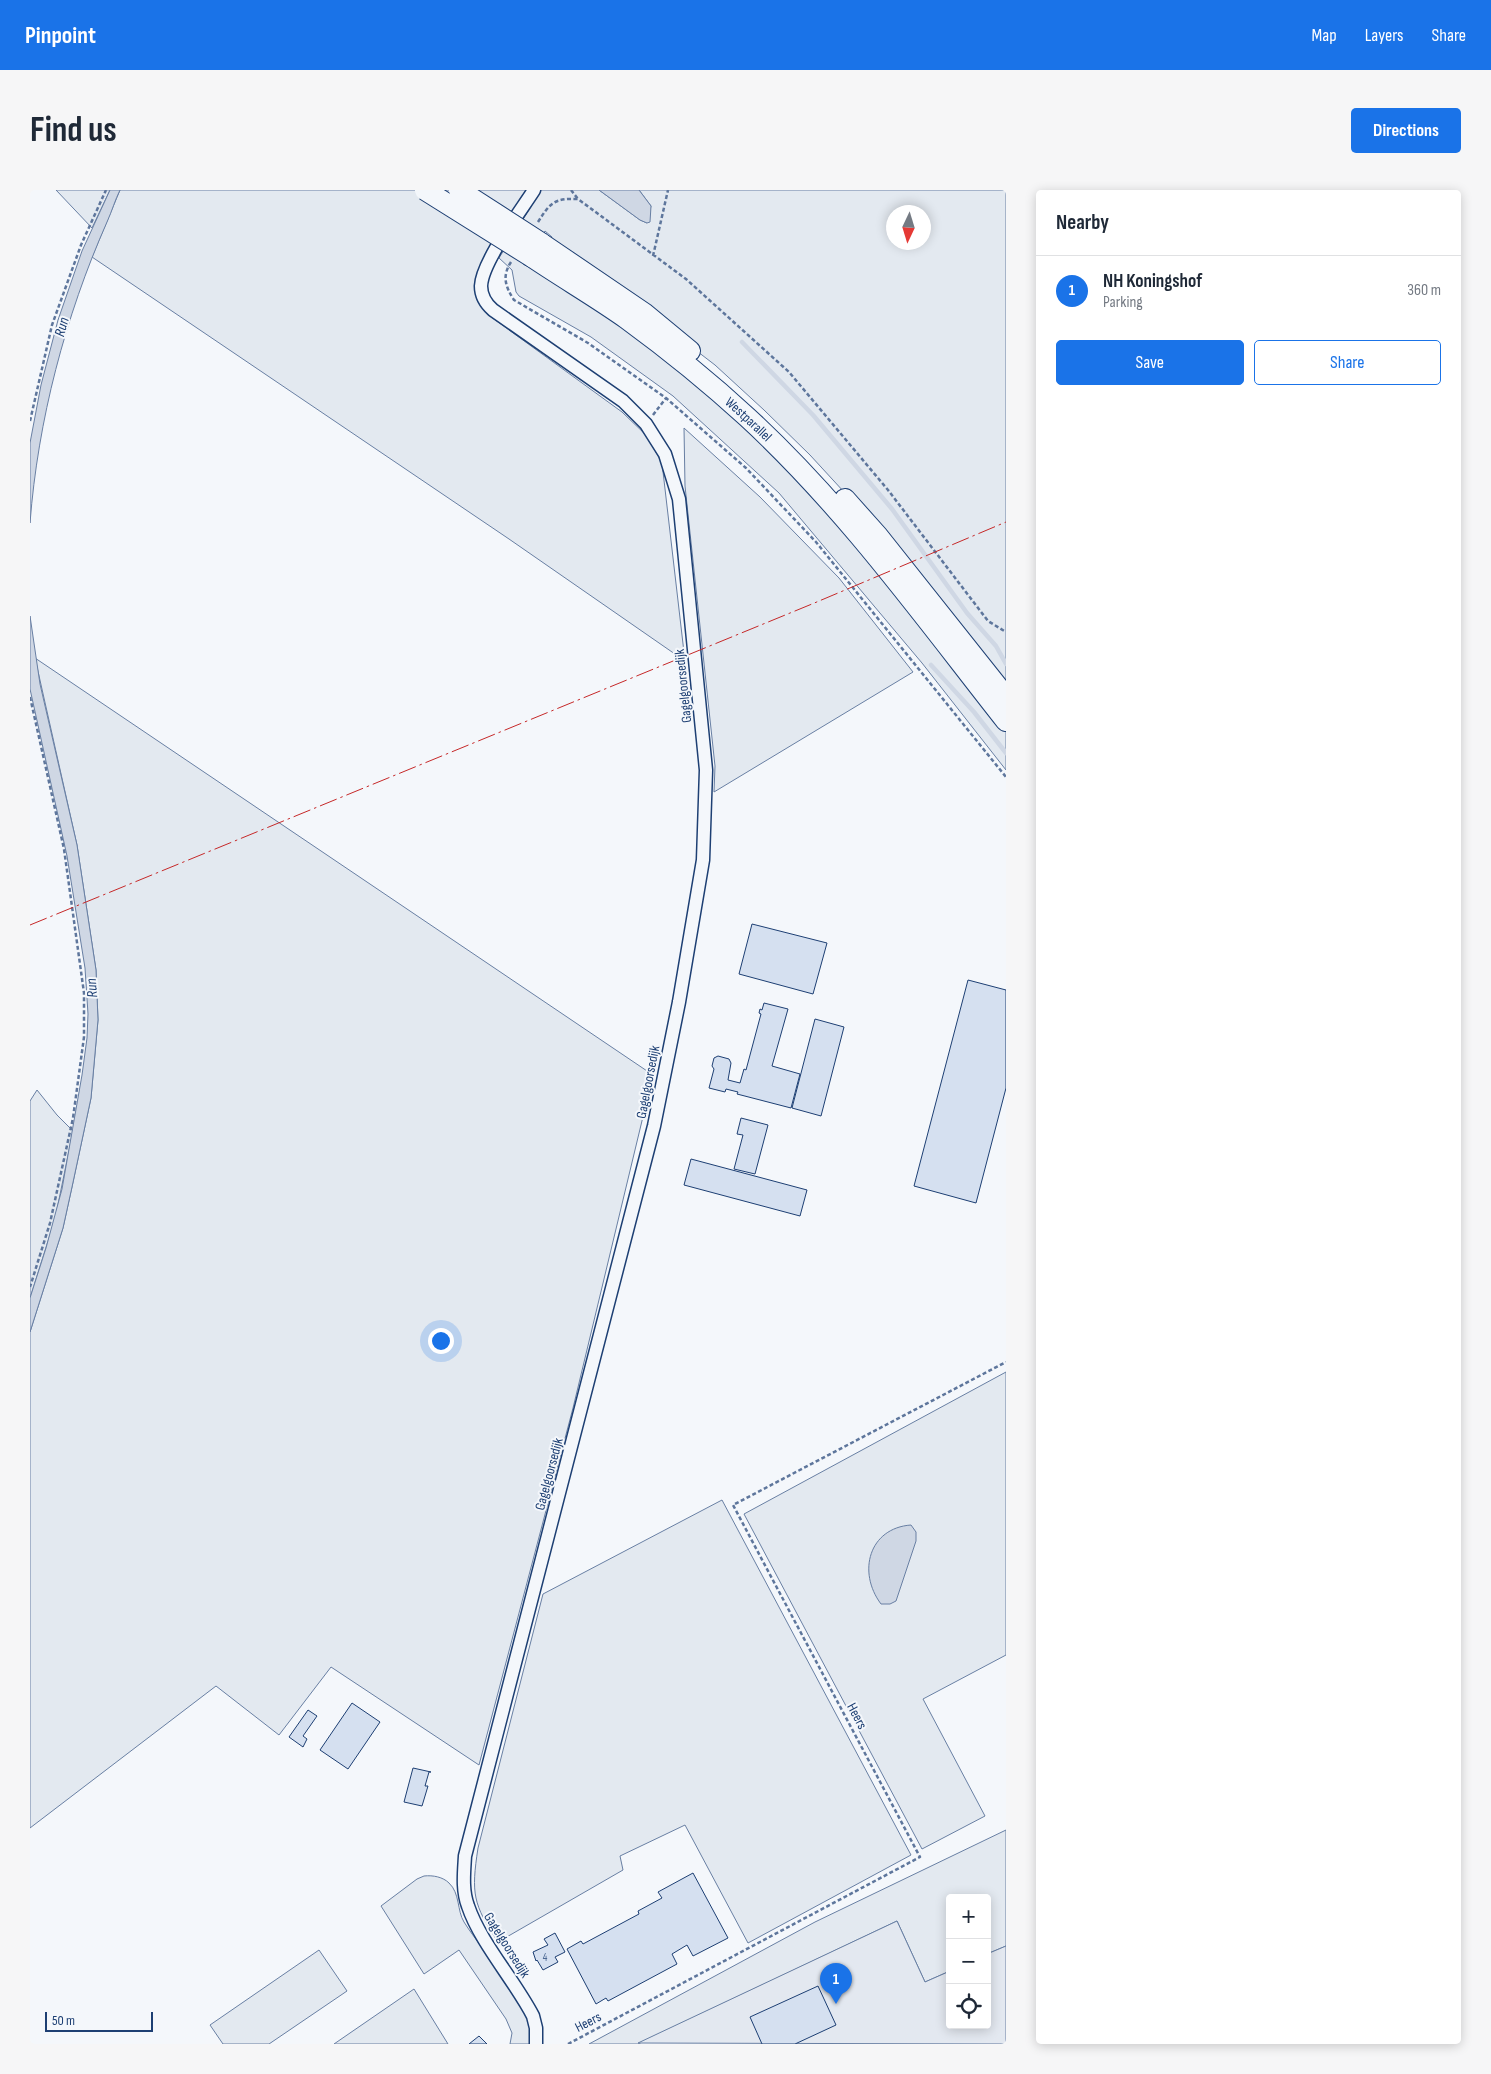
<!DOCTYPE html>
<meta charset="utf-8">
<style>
:root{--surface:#fff;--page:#f6f6f7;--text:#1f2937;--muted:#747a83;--line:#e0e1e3;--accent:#1a73e8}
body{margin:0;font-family:"Sofia Sans Condensed",sans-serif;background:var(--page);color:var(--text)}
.controls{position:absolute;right:15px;bottom:15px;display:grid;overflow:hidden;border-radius:5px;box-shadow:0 2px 12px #0003}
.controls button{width:45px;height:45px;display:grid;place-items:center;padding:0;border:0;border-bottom:1px solid var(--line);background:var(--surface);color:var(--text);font:25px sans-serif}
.compass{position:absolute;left:856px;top:15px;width:45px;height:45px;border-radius:50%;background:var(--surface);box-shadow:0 2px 12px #0003;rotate:184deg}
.scale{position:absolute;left:15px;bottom:12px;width:108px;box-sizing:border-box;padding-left:5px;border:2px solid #1d3f73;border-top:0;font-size:14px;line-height:18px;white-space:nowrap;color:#1d3f73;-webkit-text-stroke:4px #f4f7fb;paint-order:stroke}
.you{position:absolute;left:410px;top:1150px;width:18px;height:18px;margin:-12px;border:4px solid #fff;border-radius:50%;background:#1a73e8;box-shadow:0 0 0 8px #1a73e833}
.badge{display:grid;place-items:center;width:32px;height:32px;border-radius:50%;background:var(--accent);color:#fff;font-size:16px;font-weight:700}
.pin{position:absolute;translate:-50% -41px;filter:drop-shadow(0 1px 2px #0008)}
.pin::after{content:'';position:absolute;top:26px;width:18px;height:15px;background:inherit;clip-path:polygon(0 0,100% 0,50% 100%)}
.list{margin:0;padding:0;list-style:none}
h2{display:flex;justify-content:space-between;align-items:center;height:65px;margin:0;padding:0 20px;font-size:21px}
h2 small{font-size:16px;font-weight:400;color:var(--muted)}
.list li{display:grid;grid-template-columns:32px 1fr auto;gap:15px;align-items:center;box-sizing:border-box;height:70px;padding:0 20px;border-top:1px solid var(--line)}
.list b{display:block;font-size:19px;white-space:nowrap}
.list p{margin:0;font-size:16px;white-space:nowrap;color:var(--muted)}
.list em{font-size:16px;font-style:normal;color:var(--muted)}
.actions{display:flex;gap:10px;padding:15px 20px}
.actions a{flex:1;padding:11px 0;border:1px solid var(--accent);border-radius:5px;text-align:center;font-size:18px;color:var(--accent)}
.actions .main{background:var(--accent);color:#fff}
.icon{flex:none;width:28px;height:28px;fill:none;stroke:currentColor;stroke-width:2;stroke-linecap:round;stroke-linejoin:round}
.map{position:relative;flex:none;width:976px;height:1854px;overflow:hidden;border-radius:5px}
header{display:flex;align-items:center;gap:30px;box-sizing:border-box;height:70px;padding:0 25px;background:var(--accent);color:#fff}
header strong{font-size:24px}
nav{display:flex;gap:28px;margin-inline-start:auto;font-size:18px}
.intro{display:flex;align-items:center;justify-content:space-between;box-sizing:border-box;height:120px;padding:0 30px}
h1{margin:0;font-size:35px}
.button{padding:12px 22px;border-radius:5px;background:var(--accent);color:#fff;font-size:18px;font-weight:700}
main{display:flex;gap:30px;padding:0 30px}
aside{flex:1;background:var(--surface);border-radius:5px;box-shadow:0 2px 12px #0003}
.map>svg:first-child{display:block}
.green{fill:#e3e9f0;stroke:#687fa3;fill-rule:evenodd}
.parking{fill:#e3e8f0;stroke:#687fa3}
.water{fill:#cfd7e4;stroke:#687fa3}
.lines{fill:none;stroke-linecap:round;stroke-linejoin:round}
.stream{stroke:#cfd7e4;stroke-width:4.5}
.building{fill:#d5e0f0;stroke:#1d3f73}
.minor-casing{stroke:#1d3f73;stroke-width:15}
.primary-casing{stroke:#1d3f73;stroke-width:22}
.path{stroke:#5e769c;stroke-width:2.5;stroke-dasharray:4 2.5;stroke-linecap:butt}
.minor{stroke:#f4f7fb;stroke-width:12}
.primary{stroke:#f4f7fb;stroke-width:20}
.primary-bridge-casing{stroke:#1d3f73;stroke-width:22;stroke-linecap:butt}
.primary-bridge{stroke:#f4f7fb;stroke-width:20}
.power{stroke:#c62828;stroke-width:1;stroke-dasharray:18 4 2.5 4;stroke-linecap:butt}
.labels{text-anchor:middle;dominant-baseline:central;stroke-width:4;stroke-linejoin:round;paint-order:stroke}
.number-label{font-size:11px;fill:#4b6792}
.street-label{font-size:14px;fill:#1d3f73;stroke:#f4f7fb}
.water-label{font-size:15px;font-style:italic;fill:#1d3f73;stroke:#f4f7fb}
</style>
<header>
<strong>Pinpoint</strong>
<nav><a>Map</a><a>Layers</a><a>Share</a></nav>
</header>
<div class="intro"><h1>Find us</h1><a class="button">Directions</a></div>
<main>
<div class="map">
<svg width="976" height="1854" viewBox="0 0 976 1854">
<rect width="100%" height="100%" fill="#f4f7fb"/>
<path class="green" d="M26,0H80L62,38Z
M90,0H498L445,96L447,110L457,124L592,222L617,246L632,273L655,471L479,349L62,67Z
M511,0H569L610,30L617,33L621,16L609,0H976V502L826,315L780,265L734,220L685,175L521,49L522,47L515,41L493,74L502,79L503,78L627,159L762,280L976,537V580L892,473L749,303L643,206L561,147L489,106L486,102L482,80L469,68ZM864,22H894V52H864Z
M654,238L730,307L809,388L883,482L684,602L685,576L655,296Z
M5,468L623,885L543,1218L449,1575L301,1477L249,1545L186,1496L0,1638V1142L33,1038L42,997L61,908L68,830L66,780L47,655Z
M7,900L27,925L43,941L25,1029L0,1108V911Z
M976,1182V1465L893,1509L955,1626L892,1659L714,1324Z
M692,1310L881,1665L718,1753L655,1635L590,1666L593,1680L468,1752C443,1714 441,1704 448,1658L513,1404Z
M976,1640V1756L957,1764V1708H920V1781L895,1792L867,1731L608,1854H559L785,1732Z
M394,1686C403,1685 413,1687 419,1693C430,1703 427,1721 434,1732C454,1764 493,1802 502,1839C503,1843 502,1849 501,1854H480L482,1843L476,1829L429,1760L394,1784L351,1716L387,1689Z
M289,1760L317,1801L239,1854H193L180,1835Z
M384,1799L418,1854H304Z"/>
<path class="parking" d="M867,1731L895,1792L920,1781V1835H957V1764L976,1756V1854L608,1853Z"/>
<path class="water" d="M80,0H90C85,10 82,21 77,32C35,127 8,230 0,333V253L11,195L28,130L52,61Z
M569,0H609L621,16L620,32L617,33L610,30Z
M0,426L10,494L47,655L66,780L68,830L61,908L42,997L33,1038L0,1142V1108L16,1058L32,999L52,885L57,848L58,824L55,778L37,666L0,499Z
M881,1335L886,1342V1351L866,1411L860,1414H851C827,1382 839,1338 881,1335Z"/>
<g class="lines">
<path class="stream" d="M712,152L783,225L862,319L937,423L966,456L976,474
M901,475L944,522L976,563"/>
</g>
<path class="building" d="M722,734L797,753L783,804L709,784Z
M938,790L976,800V898L946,1013L884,996Z
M734,813L758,819L742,876L770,884L761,918L707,904L708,902L696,899L695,902L679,898L684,879L682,876L684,868L688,866L699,869L701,873L698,890L710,893L714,879L716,880L731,824L729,823L730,819L732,820Z
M785,829L814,837L791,926L762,918Z
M711,928L738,935L725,984L704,979L713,945L707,944Z
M661,969L777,1000L770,1026L654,995Z
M322,1513L350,1532L318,1579L290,1560Z
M278,1520L287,1526L273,1546L277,1549L273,1557L259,1547Z
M383,1578L401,1582H399L395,1596H398L392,1616L374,1612Z
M663,1683L698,1748L663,1766L657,1755L642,1764L647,1774L578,1811L576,1808L566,1814L537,1759L551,1751L553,1754L609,1724L608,1721L632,1708L628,1702Z
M525,1743L535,1762L525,1767L528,1772L513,1780L507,1770L506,1771L503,1762L518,1755L514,1749Z
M788,1796L806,1835L765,1854H732L720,1827Z
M449,1846L457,1854H439Z"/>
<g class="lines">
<g class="minor-casing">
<path id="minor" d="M504,0C490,22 452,72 451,96C451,106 455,113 463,120L593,211L616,234L635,264L649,309L676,580L673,670L649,812L624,936L435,1666C434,1683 432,1700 438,1716C450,1752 485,1791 503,1826L506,1838V1854"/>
</g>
<g class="primary-casing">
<g id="primary">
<path d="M511,53L614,123L660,161"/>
<path id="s1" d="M502,67C533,88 566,107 597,129C638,159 679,192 717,227C815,317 894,427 976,531"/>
<path d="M815,309L848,346L976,507"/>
</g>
</g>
<path class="path" d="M541,0L548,9
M508,32C520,13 524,8 548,9L656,89L759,182L858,300L958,431L976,442
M623,66L638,0
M481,72C472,86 475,96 484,110L558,153L636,208L716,278L786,352L976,587
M623,225L636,208
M0,231L22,135L51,55L76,0
M0,507L34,659L54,803V847L43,928L20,1033L0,1097
M538,1854L890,1667L703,1315L976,1172"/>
<use href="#minor" class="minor"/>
<use href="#primary" class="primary"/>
<g class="primary-bridge-casing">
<path id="primary-bridge" d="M395,0L502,67
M429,0L511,53"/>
</g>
<use href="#primary-bridge" class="primary-bridge"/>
<path class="power" d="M0,735L782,414L976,332"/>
</g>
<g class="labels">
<g class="number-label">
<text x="515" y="1767">4</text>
</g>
<g class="street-label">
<text stroke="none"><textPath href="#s1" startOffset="271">Westparallel</textPath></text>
<text transform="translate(653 496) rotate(-96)">Gagelgoorsedijk</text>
<text transform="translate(618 892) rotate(-79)">Gagelgoorsedijk</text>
<text transform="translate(519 1284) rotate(-75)">Gagelgoorsedijk</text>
<text transform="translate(827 1526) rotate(62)">Heers</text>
<text transform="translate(477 1755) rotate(58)">Gagelgoorsedijk</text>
<text transform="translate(558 1832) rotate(-27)">Heers</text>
</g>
<g class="water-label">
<text transform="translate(32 137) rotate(-75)">Run</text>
<text transform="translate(62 798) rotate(-95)">Run</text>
</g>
</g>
</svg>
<div class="controls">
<button>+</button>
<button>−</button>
<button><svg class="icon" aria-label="locate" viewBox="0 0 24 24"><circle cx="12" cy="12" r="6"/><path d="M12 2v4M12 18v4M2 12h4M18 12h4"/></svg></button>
</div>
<svg class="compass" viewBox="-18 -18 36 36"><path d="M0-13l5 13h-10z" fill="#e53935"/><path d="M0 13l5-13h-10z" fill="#747a83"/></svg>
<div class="scale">50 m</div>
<div class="you"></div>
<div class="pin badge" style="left:806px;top:1814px">1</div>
</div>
<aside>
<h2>Nearby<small></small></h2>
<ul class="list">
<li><span class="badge">1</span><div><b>NH Koningshof</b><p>Parking</p></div><em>360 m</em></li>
</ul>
<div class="actions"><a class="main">Save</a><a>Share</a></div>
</aside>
</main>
